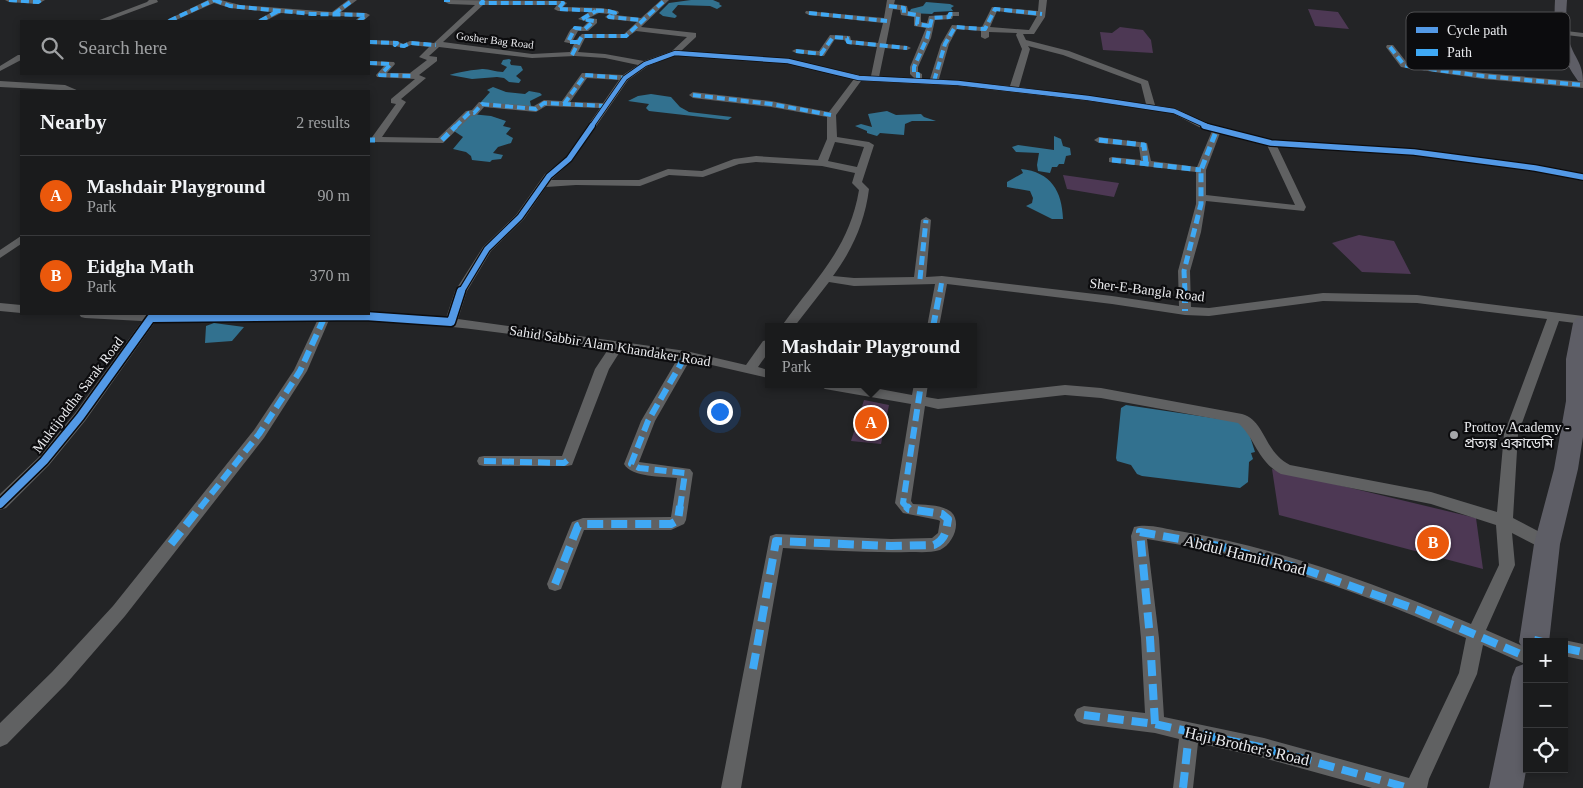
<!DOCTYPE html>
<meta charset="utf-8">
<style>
:root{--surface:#1a1b1c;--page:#272829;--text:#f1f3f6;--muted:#9fa1a3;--line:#38393b;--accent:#ea580c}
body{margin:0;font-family:"Times New Roman","Noto Sans Bengali",serif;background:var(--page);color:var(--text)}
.controls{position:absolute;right:15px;bottom:15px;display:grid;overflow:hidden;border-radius:0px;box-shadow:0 2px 8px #0003}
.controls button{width:45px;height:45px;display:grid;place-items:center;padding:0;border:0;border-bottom:1px solid var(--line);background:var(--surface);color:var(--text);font:25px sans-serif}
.you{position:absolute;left:719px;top:411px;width:18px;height:18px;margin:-12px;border:4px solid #fff;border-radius:50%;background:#1a73e8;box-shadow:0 0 0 8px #1a73e833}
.badge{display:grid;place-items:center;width:32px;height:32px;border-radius:50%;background:var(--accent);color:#fff;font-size:16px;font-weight:700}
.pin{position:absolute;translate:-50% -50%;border:2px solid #fff;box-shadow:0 1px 5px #0006}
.popup{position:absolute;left:765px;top:323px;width:212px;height:65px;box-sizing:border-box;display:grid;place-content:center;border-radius:0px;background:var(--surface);filter:drop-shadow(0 1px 4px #0005);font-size:16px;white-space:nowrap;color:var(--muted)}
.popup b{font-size:19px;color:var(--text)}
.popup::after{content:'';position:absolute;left:50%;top:100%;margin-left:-10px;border:10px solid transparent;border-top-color:var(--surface)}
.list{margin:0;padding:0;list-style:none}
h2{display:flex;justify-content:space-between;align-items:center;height:65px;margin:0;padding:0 20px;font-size:21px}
h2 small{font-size:16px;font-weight:400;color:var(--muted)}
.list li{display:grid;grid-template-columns:32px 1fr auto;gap:15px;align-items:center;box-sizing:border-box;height:80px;padding:0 20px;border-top:1px solid var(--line)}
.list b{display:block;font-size:19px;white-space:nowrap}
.list p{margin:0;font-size:16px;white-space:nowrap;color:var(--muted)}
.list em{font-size:16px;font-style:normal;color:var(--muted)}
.icon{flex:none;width:28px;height:28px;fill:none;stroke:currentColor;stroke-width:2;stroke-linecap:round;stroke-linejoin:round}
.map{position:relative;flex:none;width:1583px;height:788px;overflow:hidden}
.search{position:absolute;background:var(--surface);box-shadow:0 2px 8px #0003;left:20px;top:20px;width:350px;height:55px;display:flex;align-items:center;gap:12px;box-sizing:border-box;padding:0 18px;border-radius:0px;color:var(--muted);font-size:19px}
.panel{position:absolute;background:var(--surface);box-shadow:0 2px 8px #0003;left:20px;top:90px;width:350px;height:225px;border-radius:0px}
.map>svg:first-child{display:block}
.green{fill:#4d3854}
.water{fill:#32718f}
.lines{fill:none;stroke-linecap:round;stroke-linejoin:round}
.minor{fill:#606162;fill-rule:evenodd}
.trunk{fill:#5e5e66;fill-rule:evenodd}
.quiet-far3{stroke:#3fa9f5;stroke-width:4;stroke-dasharray:8 4;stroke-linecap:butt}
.quiet-far2{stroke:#3fa9f5;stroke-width:5;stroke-dasharray:9 5;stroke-linecap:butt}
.quiet-far1{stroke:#3fa9f5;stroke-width:6;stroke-dasharray:12 6;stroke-linecap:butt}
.quiet{stroke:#3fa9f5;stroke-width:8;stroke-dasharray:16 8;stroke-linecap:butt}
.cycleway-far2-casing{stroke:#0c0c0e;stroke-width:6}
.cycleway-far1-casing{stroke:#0c0c0e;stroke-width:8}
.cycleway-casing{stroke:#0c0c0e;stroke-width:11}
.cycleway-far2{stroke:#5399e6;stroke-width:4.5}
.cycleway-far1{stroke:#5399e6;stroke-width:5.5}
.cycleway{stroke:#5399e6;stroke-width:8}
.poi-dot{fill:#a4a5a8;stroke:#0c0c0e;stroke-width:2}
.labels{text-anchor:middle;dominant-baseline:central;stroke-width:4.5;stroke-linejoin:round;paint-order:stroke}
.far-street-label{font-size:11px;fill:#eaebee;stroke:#0c0c0e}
.street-label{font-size:14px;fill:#eaebee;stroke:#0c0c0e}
.poi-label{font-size:14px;fill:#eaebee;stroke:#0c0c0e;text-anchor:start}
.near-street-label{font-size:16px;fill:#eaebee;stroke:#0c0c0e}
.key{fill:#0c0c0e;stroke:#4f4f51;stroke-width:1}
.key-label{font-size:14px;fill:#eaebee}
</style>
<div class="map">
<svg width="1583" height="788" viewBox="0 0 1583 788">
<rect width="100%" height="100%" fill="#232426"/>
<path class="green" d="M1308,9L1338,12L1349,29L1315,26Z
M1120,27L1143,30L1151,40L1153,53L1103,50L1100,32L1112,33Z
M1063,175L1119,183L1114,197L1067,189Z
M1359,235L1394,241L1411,274L1362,272L1332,243Z
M864,400L889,405L881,444L851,441Z
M1272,469L1476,518L1483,569L1279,515Z"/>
<path class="water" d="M691,0H713L720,3L719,4L722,6L717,9L710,6L678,5L672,12L677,16L675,18L663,16L659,13L669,3Z
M926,2L950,4L954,6L951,8L953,11L934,12L932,14L909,13L911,9L923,6Z
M509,59L511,60L510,63L511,65L521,66L523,70L516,76L521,80L519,83L509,82L504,78L497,77L472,79L450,75C453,73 478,69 483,69C490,69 495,72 503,72L507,67L501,64L503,60Z
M493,87L506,92L525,94L529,91L540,93L542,95L530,101L531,106L526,108L481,102L490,92L487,90Z
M651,94L671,97L680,107L689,112L732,117L728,120L649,111L646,108L649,104L628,101L638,96Z
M887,111L896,115L921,114L924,117L936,121H912L905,124L904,135L880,133L877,136L867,133V131L855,126L861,124L872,127L868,114Z
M471,114L491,116L506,121L503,126L511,128L506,134L513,138L511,143L498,147L493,153L503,155L501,159L492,160L490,162L472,160L471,156L466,152L453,149L463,137L454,131Z
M1054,136L1061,139L1063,146L1070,148L1071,155L1066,156L1064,164H1059L1057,167H1052L1050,173L1038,171L1037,165L1039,153L1016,152L1012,147L1018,145L1054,150Z
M1021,169C1051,172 1062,191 1063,219H1052L1026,206L1032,203L1033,198L1030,191L1007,187V182L1023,173Z
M214,323L244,327L232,341L205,343L206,326Z
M1126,405L1240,422L1247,427L1255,452L1251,453L1253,459L1249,462L1248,482L1240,488L1142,476L1137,474L1131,465L1117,461L1116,458L1121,408Z"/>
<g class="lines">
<path class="minor" d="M5,0H45L38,4L9,2Z
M149,0H157L158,2L107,21H97L147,2Z
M208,0H221L240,5L332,12L348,0H357L341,12L366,13L370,15L363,21H355L359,17L281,13L265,21H256L272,12L230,8L214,3L174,21H165Z
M447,0L563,1L567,3L563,7L601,8L618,11L619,13L616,15L641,18L661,0H669L641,27L696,33V37L681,51L788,59L859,75L871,76L877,47L848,44L844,40L835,39L824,56L796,53L792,51L796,49L819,51L830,35L850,36L851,40L878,43L883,23L809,15L805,13L806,11L884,18L887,0H895L894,4L907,6L908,11L921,13V22L927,23L929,16L946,15L950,12H959V16H953L952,19L935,20L931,38L918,67V72L922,74V79H930L941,44L952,25L982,27L992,7L1038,11L1039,0H1047L1045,17L1034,34H1023L1026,40L1069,51L1148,81L1155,105L1177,109L1207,124L1271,140L1414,149L1535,165L1583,174V180L1535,171L1414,155L1277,146L1306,207L1304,211L1206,201L1201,232L1190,271L1191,307L1209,308L1323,293L1417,295L1583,316V324L1559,321L1518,434L1513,518L1553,539L1555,544L1553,549L1547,551L1512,533L1515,565L1486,630L1527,648V665L1483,645L1477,674L1429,779L1427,788H1372L1264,758L1198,743L1193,788H1173L1179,739L1155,733L1084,724L1077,721L1074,715L1077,709L1084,706L1145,713L1141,638L1131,536L1134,527C1148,523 1165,529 1179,531C1279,548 1378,584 1471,624L1499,565L1496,525L1431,504L1281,474C1257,461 1256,439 1238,423L1101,398L1065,395L938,409L925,406L911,501L913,504C925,505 951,504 955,518C959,529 951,545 940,550C931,553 919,552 910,552C867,553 825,550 783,548L741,788H721L770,536L776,534L891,539L932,538L938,533L940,521L938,520L903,513L895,503L911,404L825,389L818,384H853L912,395L914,384H928L926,397L938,399L1065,385L1101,388L1242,414C1266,421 1263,451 1290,465L1431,492L1497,512L1504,434L1547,319L1417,303L1323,301L1209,316L1185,315L1112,304L947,284L939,327H927L935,284L854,286L829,282L794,327H781C814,280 849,250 859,190L852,183L855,173L822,166L756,162L739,164L703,177L669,175L640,186L576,185L546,187L524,219L491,251L467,291L458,319L686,351L746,365L763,341L768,340V353L758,367L768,370V378L690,360L655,421L639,462L690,469L693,473L686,520L684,524L671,530H584L561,589L555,591L549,589L547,584L572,522L583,518L671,517L677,478C662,476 632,478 624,464L641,421L678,358L621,350L609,369L572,465L567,466H484L479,465L477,461L479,457L484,456H562L595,369L609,348C516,335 423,319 329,320L307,371L264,438L125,616L66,684L7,744L0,747V723L52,672L113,606L254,430L294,370L317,321L155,322L85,421L49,465L6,508L0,510V494L39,457L75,413L142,321L85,318L81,317L79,314L195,315L369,312L446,318L455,291L483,247L516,215L545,174L566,157L600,108L546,106L536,112L484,107L477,115L471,116L443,143L372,142L370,140L396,104L391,103V99L415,79L377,77L376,75L384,66L369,65V61L394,62L395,64L387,73H410L427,60L419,57L429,47L411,45L404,48L391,45L369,44V40L397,41L403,44L410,41L434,43L475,5L449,4L445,2ZM483,5H557L554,9L558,11L589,12L578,19L588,22L583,27C570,25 570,31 564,42L574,44L570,52L532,54L443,42ZM893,9L900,10L901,15L914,17V26L926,28L910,67V74L914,78L879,77L885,48L907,50L911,48L907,46L886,44ZM997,11L1037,16L1029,30L990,27ZM599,13L609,14L605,17L609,19L637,22L624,34H582L576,40H573L578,31H588L597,23V19L589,18ZM957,29L981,31V37L985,39L989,37V32L1017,33L1016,35L1022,49L1010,86L939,79L949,44ZM636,31L687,37L672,51L644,61L605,54L578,52L585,38H626ZM1028,46L1063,55L1141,84L1146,104L1019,87L1030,49ZM439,47L532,58L575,56L605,58L638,65L623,75L582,73L562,101L544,100L534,106L479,102L472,110L466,111L438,138L382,137L406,102L401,99L426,78L419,75L437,61V57L429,56ZM676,55L788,63L854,79L829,112L771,101L693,92L689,95L693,98L771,107L827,117V139L818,160L756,156L734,159L702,171L668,169L639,180H551L572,161L628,80L648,66ZM587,78L619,80L603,103L570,102ZM861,81L958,86L1088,101L1172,113L1201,128L1212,131L1197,167L1151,161L1147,143L1099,137L1094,140L1099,143L1139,147L1141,160L1112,157L1109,158V162L1196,172V204L1178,271L1179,306L1112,296L942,276L926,277L931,220L926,217L921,220L914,277L854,278L833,276C853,249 865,221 869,189L862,182L874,145L869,142L837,137L836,115ZM1220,133L1267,145L1295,205L1206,195V170ZM835,142L864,147L857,167L828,161ZM1147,539C1175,544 1203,548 1230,555C1311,575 1390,604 1466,638L1459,673L1409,778L1264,738L1164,717L1159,638Z
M1430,28L1562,40L1566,42L1562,44L1438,33L1443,45L1439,47L1435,45L1429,30Z
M1558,30L1583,33V37L1558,34Z
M1387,45H1393L1408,64L1483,73L1583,82V88L1483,79L1407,68L1401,67L1386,47Z
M18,55H21V60L0,71V66Z
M0,81L65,85L79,91L0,87Z
M21,236V244L0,258V250Z
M0,303L21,305V313L0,311Z
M1564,640L1583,644V660L1564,656V642H1559Z"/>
<path class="trunk" d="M1555,0H1567C1566,15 1565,30 1570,44C1576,60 1583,64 1583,82L1578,81C1558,52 1553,35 1555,0Z
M1583,317V437L1578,469L1560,544L1549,642H1527V652L1524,651L1519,642L1534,544L1554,469L1566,401V359L1573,323L1576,318Z
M1527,663V765L1523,788H1489L1512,677L1516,667Z"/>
<path class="quiet-far3" d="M9,0L38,2L41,0
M214,0L230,6L240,7L312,14L366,15L359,21
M444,0H450
M484,0L481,3H563L558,9L608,11L615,13L609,17L641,20
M889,6L904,8V13L918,15L917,24L930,26
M809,13L887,21
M334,14L353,0
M169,21L214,0
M260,21L280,10
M369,42L397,43L395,45L404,46L410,43L436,45
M578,42H568L575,28L585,29L594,21L582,19L596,11
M1439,45L1433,30L1562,42
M1390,47L1404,65L1407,66L1483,76L1583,85
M796,51L821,54L833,37L847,38L848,42L907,48
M572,55L582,36H626L665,0
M369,63L391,64L380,75L412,76
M918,80V74H914V67L927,38L932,18L949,17L950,14H956
M934,81L945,44L955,27L985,29L995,9L1042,14
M693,95L771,104L831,115
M564,104L585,75L625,78
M455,127L469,113H474L482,104L536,109L544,103L605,106"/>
<path class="quiet-far2" d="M369,140H375
M442,140L456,126
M1099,140L1144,145L1146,164
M1112,160L1201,170
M920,279L926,220
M940,292L942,280
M1185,292L1184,271L1201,204V170L1217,129"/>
<path class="quiet-far1" d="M1185,291V311
M933,327L940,291
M484,461L564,463L569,459
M200,508L259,434L300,371L325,316
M680,508L685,473L639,468L631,464L648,421L686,355
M908,508L903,503L921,384"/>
<path class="quiet" d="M171,544L201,506
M555,584L578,526L583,524H671L678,520L680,506
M1534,640L1542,642
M1564,648L1583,652
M753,669L776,541L891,546L934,545C946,539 946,531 948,519L942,514L909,509L906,506
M1084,715L1155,724L1264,748L1409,788
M1155,724L1150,638L1140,532L1219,546L1306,570L1418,610L1527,657
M1183,788L1189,733"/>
<g class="cycleway-far2-casing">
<path id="cycleway-far2" d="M591,127L625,78L645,64L675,53L788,61L859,78L958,83L1088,98L1174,111L1209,127"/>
</g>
<g class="cycleway-far1-casing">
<path id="cycleway-far1" d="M1204,126L1271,143L1414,152L1535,168L1583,177
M461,292L487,249L520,217L549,176L569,159L592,126"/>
</g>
<g class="cycleway-casing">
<path id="cycleway" d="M0,504L44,461L80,417L151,318L365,316L451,322L461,291"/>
</g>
<use href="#cycleway-far2" class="cycleway-far2"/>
<use href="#cycleway-far1" class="cycleway-far1"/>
<use href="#cycleway" class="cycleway"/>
</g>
<circle class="poi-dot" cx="1454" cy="435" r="5"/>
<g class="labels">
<g class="far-street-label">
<text transform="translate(495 40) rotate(7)">Gosher Bag Road</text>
</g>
<g class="street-label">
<text transform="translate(1147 290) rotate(7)">Sher-E-Bangla Road</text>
<text transform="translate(610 346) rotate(9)">Sahid Sabbir Alam Khandaker Road</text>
<text transform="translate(78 395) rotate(-53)">Muktijoddha Sarak Road</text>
</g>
<g class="poi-label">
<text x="1464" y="427">Prottoy Academy -<tspan x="1464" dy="16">প্রত্যয় একাডেমি</tspan></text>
</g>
<g class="near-street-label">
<text transform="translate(1245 555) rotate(14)">Abdul Hamid Road</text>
<text transform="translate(1247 746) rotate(13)">Haji Brother's Road</text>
</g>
</g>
<rect x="1406" y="12" width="164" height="58" rx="8" class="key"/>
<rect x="1416" y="27" width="22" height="6" fill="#5399e6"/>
<rect x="1416" y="49" width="22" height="7" fill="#3fa9f5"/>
<g class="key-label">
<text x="1447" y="35">Cycle path</text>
<text x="1447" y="57">Path</text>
</g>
</svg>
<div class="controls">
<button>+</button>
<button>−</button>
<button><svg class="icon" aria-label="locate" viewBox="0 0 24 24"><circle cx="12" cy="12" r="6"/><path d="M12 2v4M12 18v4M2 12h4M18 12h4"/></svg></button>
</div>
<div class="you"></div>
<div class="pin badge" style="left:871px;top:423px">A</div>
<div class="popup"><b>Mashdair Playground</b>Park</div>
<div class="pin badge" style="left:1433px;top:543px">B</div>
<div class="search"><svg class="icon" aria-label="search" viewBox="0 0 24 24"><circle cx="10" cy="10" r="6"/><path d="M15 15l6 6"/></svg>Search here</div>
<section class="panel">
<h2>Nearby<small>2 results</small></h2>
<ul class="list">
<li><span class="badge">A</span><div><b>Mashdair Playground</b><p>Park</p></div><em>90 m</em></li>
<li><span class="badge">B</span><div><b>Eidgha Math</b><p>Park</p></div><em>370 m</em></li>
</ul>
</section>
</div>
